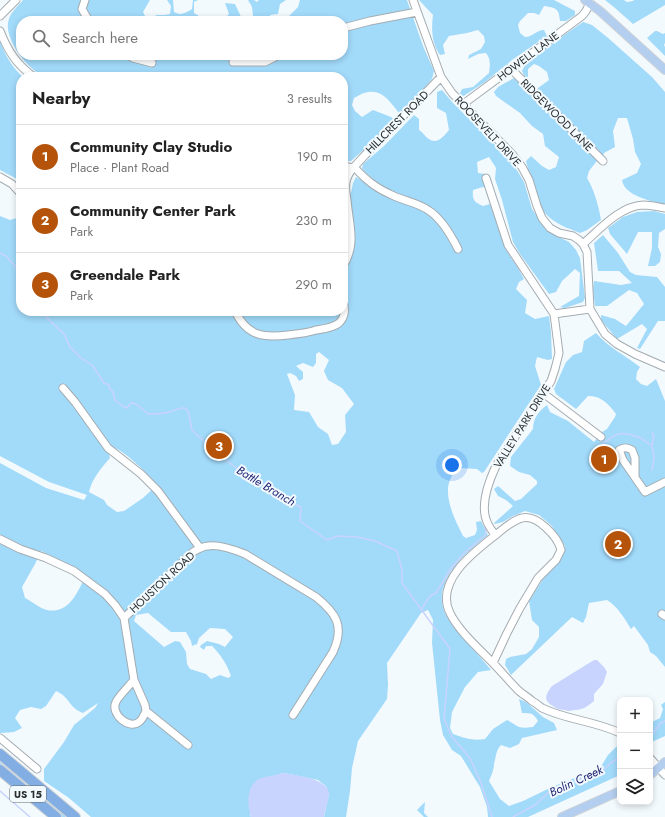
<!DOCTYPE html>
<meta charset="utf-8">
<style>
:root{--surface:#fff;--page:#f2f2f2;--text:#222;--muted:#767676;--line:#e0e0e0;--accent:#b45309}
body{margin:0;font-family:Jost,sans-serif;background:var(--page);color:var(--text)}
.controls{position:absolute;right:12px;bottom:12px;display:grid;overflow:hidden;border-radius:8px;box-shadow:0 2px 6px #0003}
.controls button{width:36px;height:36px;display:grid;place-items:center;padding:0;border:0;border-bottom:1px solid var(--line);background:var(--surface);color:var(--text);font:20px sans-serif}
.you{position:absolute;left:452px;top:465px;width:14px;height:14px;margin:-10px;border:3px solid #fff;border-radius:50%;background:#1a73e8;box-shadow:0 0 0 6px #1a73e833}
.badge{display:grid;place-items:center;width:26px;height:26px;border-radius:50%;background:var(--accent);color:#fff;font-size:13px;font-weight:700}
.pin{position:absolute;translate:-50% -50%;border:2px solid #fff;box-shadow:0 1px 4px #0006}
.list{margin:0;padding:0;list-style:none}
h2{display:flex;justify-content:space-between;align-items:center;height:52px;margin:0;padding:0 16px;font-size:17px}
h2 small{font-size:13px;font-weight:400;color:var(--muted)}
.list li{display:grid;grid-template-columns:26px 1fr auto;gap:12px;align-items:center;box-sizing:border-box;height:64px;padding:0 16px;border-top:1px solid var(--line)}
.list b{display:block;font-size:15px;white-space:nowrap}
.list p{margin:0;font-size:13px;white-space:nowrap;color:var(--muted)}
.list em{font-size:13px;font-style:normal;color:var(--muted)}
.icon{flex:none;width:22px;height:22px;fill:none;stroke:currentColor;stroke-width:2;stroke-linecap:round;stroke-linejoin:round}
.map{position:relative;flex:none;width:665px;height:817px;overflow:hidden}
.search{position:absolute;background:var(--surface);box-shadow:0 2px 6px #0003;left:16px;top:16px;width:332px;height:44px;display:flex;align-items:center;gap:10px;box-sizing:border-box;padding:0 14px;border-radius:16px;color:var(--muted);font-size:15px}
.panel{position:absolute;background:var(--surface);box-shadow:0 2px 6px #0003;left:16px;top:72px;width:332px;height:244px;border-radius:16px}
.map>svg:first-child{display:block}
.green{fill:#a2dafa;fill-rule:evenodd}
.water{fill:#c8d3fe}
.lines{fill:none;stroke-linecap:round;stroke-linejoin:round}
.stream{stroke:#c8d3fe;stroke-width:1.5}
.minor-casing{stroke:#a4acb1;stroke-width:9}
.major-casing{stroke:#d4d5d5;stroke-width:10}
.highway-casing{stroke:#d4d5d5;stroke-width:12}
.minor{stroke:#fff;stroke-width:7}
.major{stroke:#b4ceef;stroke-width:8}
.highway{stroke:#82aee4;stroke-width:10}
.labels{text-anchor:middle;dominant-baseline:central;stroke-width:4;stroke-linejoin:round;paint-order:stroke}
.shield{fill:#f3fafe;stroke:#656a6c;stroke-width:1}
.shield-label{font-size:10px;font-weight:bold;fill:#282c2e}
.street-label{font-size:11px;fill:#282c2e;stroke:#f3fafe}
.water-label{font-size:12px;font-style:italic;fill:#212573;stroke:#f3fafe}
</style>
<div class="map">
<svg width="665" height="817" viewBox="0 0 665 817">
<rect width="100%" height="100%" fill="#f3fafe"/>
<path class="green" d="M23,0H150L143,12L145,16L149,18L157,15H165L170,14L171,6L167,0H166H173L174,12C181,16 185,13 192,9L193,0H198L194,2V13L204,19L223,20L229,14L225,3L235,4L242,19L253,16L252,7L248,0H254L257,2L259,0H286L280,4L278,14L270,15L272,20L286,19L298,7L300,0H407L423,46L434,71L432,79L406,110L399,113C391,103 383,90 369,92C364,92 358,96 354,98L352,105L355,111L362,117L373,110L391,117L396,121L351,161H343V77H45C41,75 37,73 34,70C22,61 6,39 8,23C9,14 17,7 23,0ZM21,21H343V55H21Z
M419,0H554L575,11V15L566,21H560C559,8 556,8 544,6L539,15L534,13H528L520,21L518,25L520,33L525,37C532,37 537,30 544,30L547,36L512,60L485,82L462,97L460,93L462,89L473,87L489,73C490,66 491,59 486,53L478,54L468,59L469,55L481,49L485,42L484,36L478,30L467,33L449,36L443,45L445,54L440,55C432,44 431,29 433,15Z
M605,0H624L627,2L633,1L634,0H665V5L633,24L615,8Z
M583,22L592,25L607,37L652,77L665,92V205C652,201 624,196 622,180L637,173L641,164L635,152L633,139L627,118H618L613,131L615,147L604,153L603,156L596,162L589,171L587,178C594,189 599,207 601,220L587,230L580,233C568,228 554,224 545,213C537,204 529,173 526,161L531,156L542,166L549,170L556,167L559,157L545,146L543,134L532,126L520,113L496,96L494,92L498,87L514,78L538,99V88L549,80L547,72L539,66L534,64L528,69V77H525L522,71L527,61Z
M655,31H657L663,34L665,33V43L664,45L665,47V56L647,38Z
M0,41C5,55 12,67 23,77H21V93L18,96L16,103L21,108V184L17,179L0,170Z
M442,90L453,103L502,152L515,167L524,182L532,209L544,227L555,235L569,242L576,250L580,258L585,298L583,302L565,308L560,307L579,296L580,273L575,269L562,281L556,292L549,294L520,254L513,242L502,200L495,179L496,168L489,157L477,162L478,173L485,174L484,179L487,189L483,187L473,190C472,200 474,202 483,206L490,204L506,250L518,268L524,279L519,282L516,289L527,300L525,313L535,319L549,316L551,332L552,359L548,360L537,357L535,366L541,385L484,472L482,473L477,469L459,468C437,485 453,516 463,536L466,538L475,535L477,530L476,522L481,521L488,535C463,555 426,586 449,620C453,626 458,632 463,637C472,648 482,659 491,670L478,672L465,687L452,712L450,728L453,734C465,738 472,741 485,739L493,729L507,720C520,727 517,729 533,727L538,721C533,713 532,713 522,713L519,699L526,702L543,717L554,723L557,730L522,738L519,744L510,748L501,745C496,750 496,757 494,764C494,770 491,776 489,781L500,799L509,806L523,801L552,787L600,768L608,755L616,747L620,746V775L528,817H488L487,807L480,787L461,756L452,750L443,735L440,720L432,643L433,620L428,610L421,613L387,663L388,685L387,699L358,741L352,768L350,791L346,817H324L329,794L326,786L318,780L284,773L258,780L250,815L251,817H91L69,798L44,781V769L64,742L74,725L95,708L98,703L83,713C69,708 70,697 56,691L46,706L41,709L31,707L20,710L15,718L22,728L14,732L1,733H0V463L46,488L84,500L87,495L49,482L0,456V216L10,220L20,217L21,223V311H231L236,318L244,315L243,311H343V190L351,193L353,183L356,177L364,182L373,179L365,172L362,168L363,164L384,146L414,115L419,119V130C423,132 425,137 429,139C437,145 444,136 449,130L446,113L437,108V92ZM319,352L329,360L324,371L328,380L342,388L354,404L345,415L346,432L338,444L332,445L328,434L318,427L309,412L294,410L295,395L287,374L290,373L296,376L299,381L303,379V372L296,366L303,363L313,367L316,363V354ZM115,448C128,454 148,474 157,485L143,498L124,511L117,512L107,505L104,500L89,492C92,479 101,468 110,458L109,454ZM41,551L62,561L83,581C76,596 67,614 47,610C41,609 31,601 25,598L22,587L35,564ZM148,613L171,632H186L191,641L192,646L197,644L199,638L210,628L225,629L233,637L225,647L219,644L207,641L201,645L200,647L204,650L206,646H212C220,654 227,664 231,676L228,678L220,675L211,679L206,674L190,669L187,664L186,652L180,642L175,641L164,647L134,621L136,615Z
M654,211L665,214V229L659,233L658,247L661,254L660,262L655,266H648L652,248V232H638L627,254L610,234L608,228L623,217L637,212Z
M603,235L618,253L630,272L636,275L657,277L665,287V321H658L640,349L637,348L647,329L642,324L617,339L601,320V315L615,319L626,326L644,304L637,293L629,290L607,306H595L593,289L594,281L621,285L632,283L619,271H598L594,243Z
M596,333C608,347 626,356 640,367L637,372L636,379L641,384L647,386L656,379L665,401V667L656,656L650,652L648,645L634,626L631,629C625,619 618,607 607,600L589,603L586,617L583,623L572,617L511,675L505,665L506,659L510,657L526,654L532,649L539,637V627L532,620L529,601L548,571L563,555L565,546L551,525L539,515L525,511L513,516L503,522L495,524L494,523L513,506L506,500L498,496L494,489L498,486L515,501L521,499L537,484V481L530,475L519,472L510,466L511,457L533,429C533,418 539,411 547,405L550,412L568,421L594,442L602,432L607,429L615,417L616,414C609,404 600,395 588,396L576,409L556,394L554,389L566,362L573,355L582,352L584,341Z
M665,702V736L654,741L650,740V723L660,718L663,709L661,705Z
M0,762L46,797L71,817H61L0,766Z
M425,802L424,813L428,817H424L417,810Z"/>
<path class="water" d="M594,660H597L604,667L607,672L603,684L594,694V701C588,706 583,710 575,710C571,710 569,712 565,710C561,710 557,709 553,706C543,700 545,695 552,686Z
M284,773C296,776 330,778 329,795C328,802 325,810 324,817H251C247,805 246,786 259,779C266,776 277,775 284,773Z"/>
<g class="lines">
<path class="stream" d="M0,253L6,256L21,273
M43,311L46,317L64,334L70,347L81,358L93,366L104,383L109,385L110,389L113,392L115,400L121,405L127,408L131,403L136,404L148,414C155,414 162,414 169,412C175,411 179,407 185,408L188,411L192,430L197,435L244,475L269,487L286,501L301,507L300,521L327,540L338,536L357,537L375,541L397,551L402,570V583L450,649L444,719L452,737L470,758L481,783L492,817
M652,433L654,436L652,445
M598,448C611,437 619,429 635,436C640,438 637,436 641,438C645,441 648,444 652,445L654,458L652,470
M422,610V608L430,596L436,593L451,568L464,553L485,535L486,531L484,523
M650,737L661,723L665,721
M0,791L30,817
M513,817L535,805L548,793L556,789L566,785L603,770L613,761L620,758"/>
<g class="minor-casing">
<path id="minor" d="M85,0L82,9L89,21
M413,0L441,77L452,93L512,154L522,167L529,180L537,206L542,218L550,228L559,233L573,236L579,240L583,244L587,252L590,309L605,334L617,344L635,354L665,367
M0,16L16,0
M343,28L370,21L417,12
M0,31C8,51 16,64 34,77
M128,55L133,58L152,63
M233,62H265L279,55
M510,68L603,161
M441,77L367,153L353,168L356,169C368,182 378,189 394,196C405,201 418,203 428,210C441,218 451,235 458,249
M462,105L582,16L586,11L590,3
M343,166L353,168C350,172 347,176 346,182C345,187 346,194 347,200C349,225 357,244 343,266
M0,177L12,184L21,194
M486,178L508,245L554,314L559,353L555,369L551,381L496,466C488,483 479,507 488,524C490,528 493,532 495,535
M583,244C599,230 620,206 643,205C651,205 658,207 665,208
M235,311C247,336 263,338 288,335C298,334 307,333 316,330C323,329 333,328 339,323C346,316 345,309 343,300
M554,314L590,309
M63,388L75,402L108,448L141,474L158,491L200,548
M543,393L601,437
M635,476V458L632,450C627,447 624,447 619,450L623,460L645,492L665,482
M0,539L20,549L46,558L74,571L105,594L115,605L124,618L134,680C130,685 117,698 116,702C110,714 129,730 139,722C143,719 144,715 146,711
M662,614L665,616
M124,618L193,552C198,549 203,546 208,546C219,544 235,550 245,554L316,597C336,613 345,626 333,652L293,715
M493,663L507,633L520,608L538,578L556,560L561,550C558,537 537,514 522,518C513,520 504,528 497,534C475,551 434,581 450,613C458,630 478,648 491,661C500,670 509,681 518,690C522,694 528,697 532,701C536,703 539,706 542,708C567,720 595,721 620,733
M134,680L145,705L146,711L188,745
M0,738L37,769
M650,758L665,775"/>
</g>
<g class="major-casing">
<path id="major" d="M585,0L600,11L665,70
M650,775L665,762
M562,817L620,791"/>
</g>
<g class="highway-casing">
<path id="highway" d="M0,754L75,817
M0,770L56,817"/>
</g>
<use href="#minor" class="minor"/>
<use href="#major" class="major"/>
<use href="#highway" class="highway"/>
</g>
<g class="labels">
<rect class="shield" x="10" y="786" width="36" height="16" rx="3"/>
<g class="shield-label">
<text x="28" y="794">US 15</text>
</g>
<g class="street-label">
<text transform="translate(528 56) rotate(-37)">HOWELL LANE</text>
<text transform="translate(557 115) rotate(45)">RIDGEWOOD LANE</text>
<text transform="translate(397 122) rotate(-45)">HILLCREST ROAD</text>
<text transform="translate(488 131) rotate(47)">ROOSEVELT DRIVE</text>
<text transform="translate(522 426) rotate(-58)">VALLEY PARK DRIVE</text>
<text transform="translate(162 582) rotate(-43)">HOUSTON ROAD</text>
</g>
<g class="water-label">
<text transform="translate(266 486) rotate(31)">Battle Branch</text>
<text transform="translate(576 781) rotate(-25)">Bolin Creek</text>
</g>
</g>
</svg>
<div class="controls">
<button>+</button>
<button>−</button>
<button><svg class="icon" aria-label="layers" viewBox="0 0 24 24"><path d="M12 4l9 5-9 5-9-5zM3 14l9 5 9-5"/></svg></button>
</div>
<div class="you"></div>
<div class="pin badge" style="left:604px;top:459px">1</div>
<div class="pin badge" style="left:618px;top:544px">2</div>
<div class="pin badge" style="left:219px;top:446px">3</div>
<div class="search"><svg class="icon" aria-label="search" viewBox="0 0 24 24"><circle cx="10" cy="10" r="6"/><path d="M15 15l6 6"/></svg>Search here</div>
<section class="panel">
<h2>Nearby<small>3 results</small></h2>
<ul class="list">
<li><span class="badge">1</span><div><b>Community Clay Studio</b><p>Place · Plant Road</p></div><em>190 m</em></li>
<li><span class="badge">2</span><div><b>Community Center Park</b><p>Park</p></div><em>230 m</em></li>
<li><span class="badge">3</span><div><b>Greendale Park</b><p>Park</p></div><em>290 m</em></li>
</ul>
</section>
</div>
